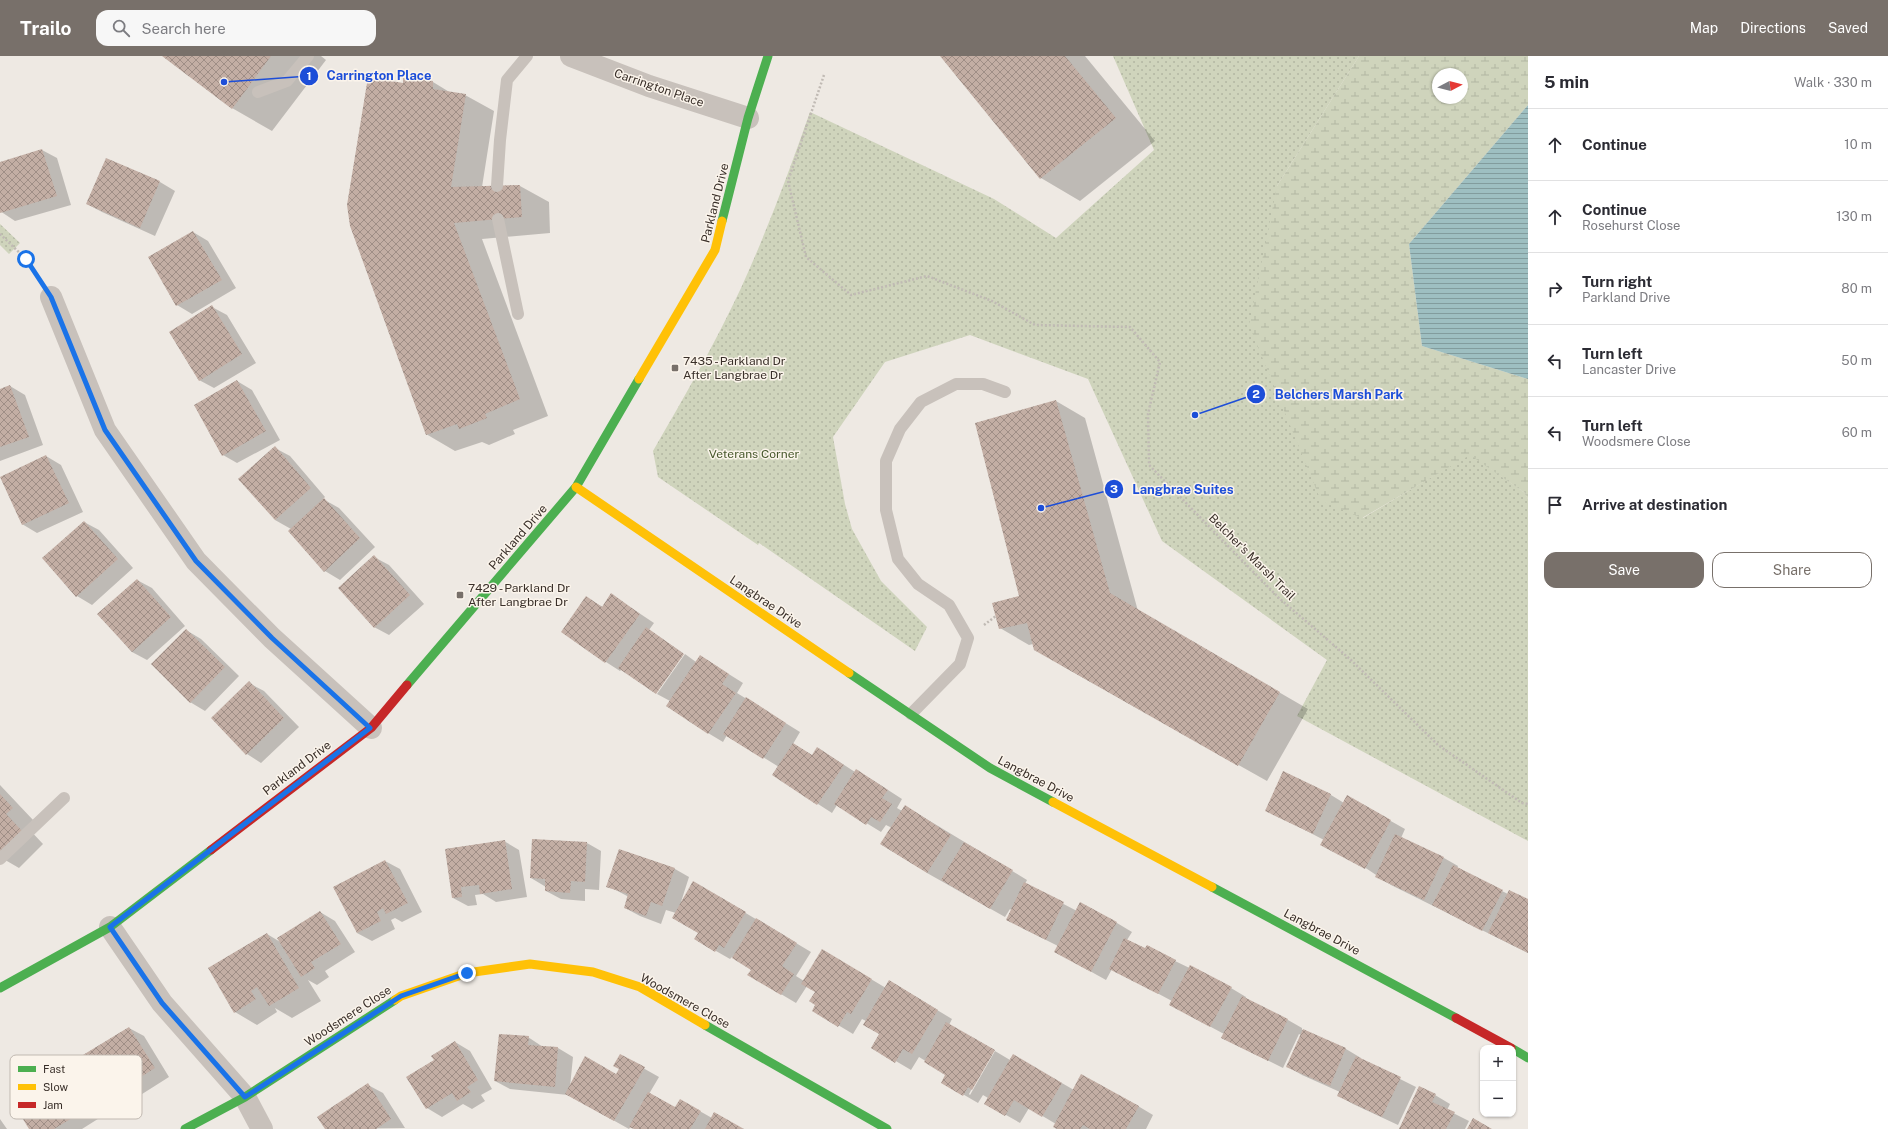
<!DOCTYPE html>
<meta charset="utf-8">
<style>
:root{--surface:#fff;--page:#f7f7f7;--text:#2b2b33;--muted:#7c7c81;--line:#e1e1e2;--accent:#78706a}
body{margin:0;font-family:"Public Sans",sans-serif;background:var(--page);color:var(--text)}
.controls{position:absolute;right:12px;bottom:12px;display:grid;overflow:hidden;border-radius:8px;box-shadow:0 1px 3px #0004}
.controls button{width:36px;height:36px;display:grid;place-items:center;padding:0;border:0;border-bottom:1px solid var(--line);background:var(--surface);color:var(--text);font:20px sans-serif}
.compass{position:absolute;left:1432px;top:12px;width:36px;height:36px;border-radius:50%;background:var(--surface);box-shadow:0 1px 3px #0004;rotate:83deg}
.stop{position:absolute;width:12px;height:12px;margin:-9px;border:3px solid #1a73e8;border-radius:50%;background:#fff}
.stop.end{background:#1a73e8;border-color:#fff;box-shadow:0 1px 4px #0008}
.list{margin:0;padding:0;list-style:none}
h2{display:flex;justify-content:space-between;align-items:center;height:52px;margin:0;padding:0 16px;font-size:17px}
h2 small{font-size:13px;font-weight:400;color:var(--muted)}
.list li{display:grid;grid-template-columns:26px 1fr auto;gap:12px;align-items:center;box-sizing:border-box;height:72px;padding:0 16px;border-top:1px solid var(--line)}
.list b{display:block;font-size:15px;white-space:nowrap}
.list p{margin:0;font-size:13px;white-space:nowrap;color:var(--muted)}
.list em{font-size:13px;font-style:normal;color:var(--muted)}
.actions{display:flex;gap:8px;padding:12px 16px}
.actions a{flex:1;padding:9px 0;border:1px solid var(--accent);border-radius:12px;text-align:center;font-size:14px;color:var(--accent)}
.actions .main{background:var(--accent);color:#fff}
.icon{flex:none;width:22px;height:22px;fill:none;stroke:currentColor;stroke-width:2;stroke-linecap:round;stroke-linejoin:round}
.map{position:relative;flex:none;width:1528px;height:1073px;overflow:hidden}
header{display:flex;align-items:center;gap:24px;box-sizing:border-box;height:56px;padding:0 20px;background:var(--accent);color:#fff}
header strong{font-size:19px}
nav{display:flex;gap:22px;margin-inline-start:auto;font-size:14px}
.search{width:280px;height:36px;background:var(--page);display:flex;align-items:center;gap:10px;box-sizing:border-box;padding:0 14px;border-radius:12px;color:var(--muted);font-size:15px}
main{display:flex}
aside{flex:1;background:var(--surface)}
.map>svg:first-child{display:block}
.grass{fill:url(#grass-dots)}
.wetland{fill:url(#wetland-marsh);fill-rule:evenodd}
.water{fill:url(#water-rules)}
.shadow{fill:#0003}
.building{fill:url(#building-cross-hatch)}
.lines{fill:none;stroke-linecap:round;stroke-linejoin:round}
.path{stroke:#c0bab4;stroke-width:2.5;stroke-dasharray:2 2;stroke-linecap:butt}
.lane{stroke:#c8c1bb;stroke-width:12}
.street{stroke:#c8c1bb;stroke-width:22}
.fast{stroke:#4caf50;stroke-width:9}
.slow{stroke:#ffc107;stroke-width:9}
.jam{stroke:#c62828;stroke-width:9}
.route{stroke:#1a73e8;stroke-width:5}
.poi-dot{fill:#78706a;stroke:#fbf4eb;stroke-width:1.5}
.labels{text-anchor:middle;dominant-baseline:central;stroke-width:3;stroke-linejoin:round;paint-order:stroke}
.street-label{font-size:12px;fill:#392f29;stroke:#fbf4eb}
.poi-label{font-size:12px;fill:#392f29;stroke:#fbf4eb;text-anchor:start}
.park-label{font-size:12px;fill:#47582c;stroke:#fbf4eb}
.key{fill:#fbf4eb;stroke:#c1b9b1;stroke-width:1}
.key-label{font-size:11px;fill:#392f29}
.leader{fill:none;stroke:#1d4ed8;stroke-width:1.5}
.callout-dot{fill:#1d4ed8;stroke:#fbf4eb;stroke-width:1.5}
.mark-label{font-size:12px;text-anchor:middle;font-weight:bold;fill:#fff}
.callout-label{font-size:13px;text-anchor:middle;font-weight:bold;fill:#1d4ed8;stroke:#fbf4eb;stroke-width:3;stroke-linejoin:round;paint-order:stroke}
</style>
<header>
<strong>Trailo</strong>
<div class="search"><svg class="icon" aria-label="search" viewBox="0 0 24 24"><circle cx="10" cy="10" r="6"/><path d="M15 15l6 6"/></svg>Search here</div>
<nav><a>Map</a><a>Directions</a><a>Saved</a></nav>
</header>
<main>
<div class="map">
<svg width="1528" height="1073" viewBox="0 0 1528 1073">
<defs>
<pattern id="grass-dots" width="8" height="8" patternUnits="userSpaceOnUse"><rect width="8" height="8" fill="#cfd4bc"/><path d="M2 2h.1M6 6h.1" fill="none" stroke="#b2b6a2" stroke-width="1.8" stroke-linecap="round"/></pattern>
<pattern id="wetland-marsh" width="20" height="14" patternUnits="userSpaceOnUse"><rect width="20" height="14" fill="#cfd4bc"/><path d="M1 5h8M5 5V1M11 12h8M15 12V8" fill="none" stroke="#b2b6a2"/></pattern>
<pattern id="water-rules" width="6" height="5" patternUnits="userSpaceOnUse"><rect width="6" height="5" fill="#9ebfc1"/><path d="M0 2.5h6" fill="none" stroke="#829c9d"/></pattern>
<pattern id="building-cross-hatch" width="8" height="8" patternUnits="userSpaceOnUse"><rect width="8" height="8" fill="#c3aea4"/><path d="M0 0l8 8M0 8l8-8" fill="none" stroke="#9f8e86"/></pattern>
</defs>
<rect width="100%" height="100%" fill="#eee9e3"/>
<path class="grass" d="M1113,0H1359L1277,130L1363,462L1470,398L1525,437L1528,443V785L1297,660L1327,604L1162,485L1088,323L970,279L885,306L833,381L845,448L852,473L881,525L927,571L915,595L759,487L758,489L658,421L653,395C684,341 715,288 741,232C767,175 789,116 810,56L994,143L1056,182L1154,94Z
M0,168L20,187L9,198L0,189Z"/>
<path class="wetland" d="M1359,0H1528V49L1409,188L1422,290L1528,323V443L1525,437L1470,399L1362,462L1321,445L1249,269L1277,130ZM1438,18H1462V42H1438Z"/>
<path class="water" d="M1528,49V323L1422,290L1409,188Z"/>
<path class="shadow" d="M163,0H321L326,4L272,75L232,52Z
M941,0H1085L1155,85L1080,145L1041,122Z
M433,26L451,37L465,39L494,55L482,131L520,130L549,146L550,177L482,183L548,360L513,374L515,378L489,389L482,386L455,395L426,378L404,28Z
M42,94L57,102L71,149L15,165L0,155V107Z
M107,103L160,126L175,135L155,180L102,156L87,148Z
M193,176L208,185L236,232L192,258L177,249Z
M212,251L227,259L256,307L214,332L199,324Z
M237,325L252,334L280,384L237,407L223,399Z
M10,330L25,339L43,389L0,405V334Z
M1056,345L1085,362L1138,555L1308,653L1267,725L1064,611L1033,588L1029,589L1000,572L1021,541Z
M275,392L290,400L325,441L323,443L339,452L375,491L340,524L325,515L289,475L291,473L275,464Z
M46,400L61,409L83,456L37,477L22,468Z
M84,466L99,474L133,512L92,549L77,540L43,502Z
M374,501L389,509L424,548L389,579L374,571Z
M137,524L152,532L185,570L147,604L132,596L99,558Z
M612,539L654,567L649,574L683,597L655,637L622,613L620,615L606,606L563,575L586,542L603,551Z
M186,574L201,583L239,620L205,655L190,646Z
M685,598L696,606L700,600L743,627L737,637L800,676L793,688L813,700L818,692L855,716L871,723L902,743L897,752L902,755L920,759L1027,824L1025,828L1077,855L1081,848L1117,867L1132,876L1127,884L1145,893L1175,905L1231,932L1246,941L1245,943L1288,964L1302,972V974L1346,993L1361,1002L1360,1003L1416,1031L1398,1069L1353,1048L1339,1040L1340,1036L1302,1019L1288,1011L1301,979L1299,978L1283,1012L1222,982L1224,978L1185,957L1172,945L1112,913L1106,924L1070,904L1058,890L1022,872L1011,854L1010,853L1005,861L927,817L892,772L886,769L881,776L837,749L832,757L773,719L779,711L727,679L723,686L708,677L670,645L657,638Z
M249,627L264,635L299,671L261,707L247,698Z
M0,729L34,765L27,771L43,788L19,812L0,801Z
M1331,739L1344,747L1348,741L1405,773L1401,782L1444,802L1458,810L1457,813L1508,838L1528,844V897L1391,829L1324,784L1266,754Z
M504,785L519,794L527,841L496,846L483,838L475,839L477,849L468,850L453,842L446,793Z
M587,787L601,795L599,834L585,833V845L561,843L546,835V831L531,822Z
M385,805L400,813L422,856L402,866L395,862L391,864L395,873L372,885L357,877Z
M675,813L689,821L681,846L694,826L811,896L796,920L804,925L837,903L886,932L904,934L952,963L949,969L993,994L969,1038L970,1039L995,995L1010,1004L1013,999L1074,1034L1138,1050L1153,1059L1146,1073H1059L1056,1068L1029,1052L1020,1067L985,1047L988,1042L983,1039L978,1047L942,1026L947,1018L919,1001L911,1014L872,991L880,978L866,965L862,963L853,978L813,954L817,948L816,936L807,930L796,947L749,919L752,913L732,901L730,903L695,883L699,877L676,857L666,854L661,868L640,860L625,852L629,841L608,830Z
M320,856L335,865L355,896L325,915L329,921L317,929L308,924L321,945L292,962L275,952L277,956L257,969L235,956L267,878L282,887Z
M129,972L144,980L169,1021L120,1052L105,1043Z
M528,981L543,991L558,992L573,1001L570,1031L616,1019L620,1013V999L659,1021L649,1038L675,1053L680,1044L712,1062L742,1073H636L631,1070L629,1073L568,1039L510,1033L495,1025Z
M455,986L470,995L492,1033L481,1039L485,1045L472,1053L463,1048L442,1061L427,1052L435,1004Z
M61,1012L76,1021L101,1061L82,1073H31Z
M368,1029L383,1037L405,1072L326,1073Z
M1435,1039L1450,1048L1447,1054L1469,1065L1465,1073H1400Z
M0,1063L7,1073H0Z"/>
<path class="building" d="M162,0H271L232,53Z
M940,0H1065L1116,62L1040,123Z
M368,21L403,27V22L433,25V33L466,38L451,131L520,129L522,161L454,167L520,343L485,358L487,362L459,373L457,368L426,379L350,170L347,149Z
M42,93L57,140L0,157V106Z
M106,102L160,125L140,172L86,148Z
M193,175L222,224L176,250L148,201Z
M212,249L242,298L199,325L169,276Z
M237,324L266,375L222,400L194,349Z
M10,329L29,381L0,391V333Z
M1056,344L1110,537L1280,636L1238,710L1034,594L1027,567L999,573L992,547L1019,540L975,367Z
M275,390L311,432L275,464L238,423Z
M46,399L69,447L22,469L0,421Z
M324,442L360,482L324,516L288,475Z
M84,465L118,503L76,541L42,502Z
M374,499L410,539L374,572L338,532Z
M137,523L171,561L132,596L97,558Z
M611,537L640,558L605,607L561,576L586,540L602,551Z
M646,571L684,598L656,638L618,612Z
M186,573L225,611L190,647L151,608Z
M700,599L729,618L722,628L736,637L708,678L666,650Z
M249,625L284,662L246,699L211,662Z
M746,641L786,667L763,703L723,678Z
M793,687L812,699L817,691L844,709L817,749L772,719Z
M856,713L888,734L882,742L892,748L880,766L871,761L866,769L834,748Z
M1283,715L1331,738L1313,778L1265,755Z
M0,738L13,752L6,758L22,775L0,796Z
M1347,739L1391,764L1365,813L1320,789Z
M905,749L951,779L927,817L880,788Z
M1395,778L1444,801L1424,844L1375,821Z
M532,783L587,786L585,826L571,825L570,837L545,835V823L530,822Z
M505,784L512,833L480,838L479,829L461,831L462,841L452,842L445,793Z
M964,786L1013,814L990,853L941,824Z
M619,793L675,812L662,850L651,846L646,860L624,852L628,838L606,831Z
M385,804L408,847L386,858L383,852L377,856L381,865L357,877L333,831Z
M1453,809L1503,834L1482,875L1432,849Z
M693,825L746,856L724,892L719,889L715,896L694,883L698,877L672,862Z
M1024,826L1064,846L1046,884L1006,864Z
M1509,834L1528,843V897L1488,877Z
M1080,846L1117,866L1091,916L1054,896Z
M320,855L341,888L311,906L315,912L301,921L277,882Z
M756,862L797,887L782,910L794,918L781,939L747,919L751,914L732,902Z
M267,877L299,932L269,950L257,931L251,935L256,943L234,957L208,912Z
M1124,882L1145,892L1147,889L1176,904L1158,938L1109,913Z
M822,893L872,923L851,958L847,956L838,971L812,955L815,949L809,945L815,936L801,928Z
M1190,909L1232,931L1210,971L1169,949Z
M889,924L938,954L912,998L903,993L895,1007L871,992L879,978L863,969Z
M1242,940L1288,963L1268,1005L1221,982Z
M946,966L995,994L972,1034L968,1031L963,1040L941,1027L945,1019L924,1006Z
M129,971L155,1012L104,1044L78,1002Z
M1303,973L1346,992L1330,1030L1286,1011Z
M499,978L529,980L528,989L558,991L555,1031L494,1025Z
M455,985L478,1024L467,1031L471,1036L457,1045L452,1037L426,1053L406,1021L434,1004L431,1000Z
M620,998L645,1011L614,1065L565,1038L585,1000L616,1018L619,1013L613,1010Z
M1013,998L1062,1027L1042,1061L1014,1044L1005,1060L984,1048Z
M1356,1000L1401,1021L1382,1061L1337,1040Z
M61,1011L87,1053L54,1073H29L10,1042Z
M1081,1018L1139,1050L1126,1073H1090L1083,1069L1080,1073H1057L1053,1071Z
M368,1027L391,1063L376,1073H325L317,1061Z
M1419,1030L1436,1038L1432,1046L1455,1056L1446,1073H1399Z
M648,1036L675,1051L680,1043L701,1055L690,1073H634L629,1071Z
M714,1056L744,1073H705Z
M1473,1062L1492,1073H1467Z"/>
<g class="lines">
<path class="path" d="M824,19L788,125L806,201L851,239L927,220L992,245L1035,269L1130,271L1160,306L1148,358L1149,409L1279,542L1351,604L1438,689L1522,747L1528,748
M0,178L26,203L38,221
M984,569L996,560"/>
<path class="lane" d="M258,36L287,25L308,0
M497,130L500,84L507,24L527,0
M498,163L518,258
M911,658L960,608L968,582L949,549L918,528L898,503L886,454V405L900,373L921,346L956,328H983L1005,336
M0,803L64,742"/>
<path class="street" d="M571,0L649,30L748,62
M51,241L105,374L196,505L272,582L371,672
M110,871L162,947L245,1041L262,1073"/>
<path class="fast" d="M722,165L748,62L768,0
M849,617L990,712L1053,746
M407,629L576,431L639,323
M1212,831L1456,962
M0,932L110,871L211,794
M705,969L887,1073
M1513,993L1528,1002
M185,1073L245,1041L395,944"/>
<path class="slow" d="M639,323L715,194L722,165
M576,431L849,617
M1053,746L1212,831
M395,944L401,940L467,917L530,908L593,916L640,931L705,969"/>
<path class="jam" d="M211,794L371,672L407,629
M1456,962L1511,992"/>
</g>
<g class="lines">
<path class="route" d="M26,203L51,241L105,374L196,505L272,582L370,672L110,871L162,947L245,1041L401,940L467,917"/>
</g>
<g class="poi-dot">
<rect x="671" y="308" width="8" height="8" rx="2"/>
<rect x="456" y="535" width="8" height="8" rx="2"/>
</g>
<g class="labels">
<g class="street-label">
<text transform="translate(659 32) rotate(19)">Carrington Place</text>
<text transform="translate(715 147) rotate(-76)">Parkland Drive</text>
<text transform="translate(518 481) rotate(-49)">Parkland Drive</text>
<text transform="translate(1252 501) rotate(45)">Belcher's Marsh Trail</text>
<text transform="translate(766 546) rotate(34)">Langbrae Drive</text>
<text transform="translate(297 712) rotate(-37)">Parkland Drive</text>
<text transform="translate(1036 723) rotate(28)">Langbrae Drive</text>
<text transform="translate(1322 876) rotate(28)">Langbrae Drive</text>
<text transform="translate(685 945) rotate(29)">Woodsmere Close</text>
<text transform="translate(348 960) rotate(-33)">Woodsmere Close</text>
</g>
<g class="poi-label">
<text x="683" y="305">7435 - Parkland Dr<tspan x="683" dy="14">After Langbrae Dr</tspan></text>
<text x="468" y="532">7429 - Parkland Dr<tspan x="468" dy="14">After Langbrae Dr</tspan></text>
</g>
<g class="park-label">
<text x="754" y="398">Veterans Corner</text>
</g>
</g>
<rect x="10" y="999" width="132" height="64" rx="6" class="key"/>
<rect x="18" y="1010" width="18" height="6" fill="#4caf50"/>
<rect x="18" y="1028" width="18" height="6" fill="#ffc107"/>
<rect x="18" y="1046" width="18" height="6" fill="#c62828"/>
<g class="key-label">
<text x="43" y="1017">Fast</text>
<text x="43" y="1035">Slow</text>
<text x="43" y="1053">Jam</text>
</g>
<path class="leader" d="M224 26L309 20M1195 359L1256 338M1041 452L1114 433"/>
<g class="callout-dot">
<circle cx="224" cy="26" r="4"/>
<circle cx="1195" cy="359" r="4"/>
<circle cx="1041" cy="452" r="4"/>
<circle cx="309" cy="20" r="10"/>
<circle cx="1256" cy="338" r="10"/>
<circle cx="1114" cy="433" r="10"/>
</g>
<g class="mark-label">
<text x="309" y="24">1</text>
<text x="1256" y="342">2</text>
<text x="1114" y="437">3</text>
</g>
<g class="callout-label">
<text x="379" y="24">Carrington Place</text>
<text x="1339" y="343">Belchers Marsh Park</text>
<text x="1183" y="438">Langbrae Suites</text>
</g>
</svg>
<div class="controls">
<button>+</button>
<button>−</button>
</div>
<svg class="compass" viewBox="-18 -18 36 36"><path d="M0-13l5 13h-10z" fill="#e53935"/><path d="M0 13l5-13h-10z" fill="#7c7c81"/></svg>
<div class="stop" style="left:26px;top:203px"></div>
<div class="stop end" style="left:467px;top:917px"></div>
</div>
<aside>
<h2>5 min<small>Walk · 330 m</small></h2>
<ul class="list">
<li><svg class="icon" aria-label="ahead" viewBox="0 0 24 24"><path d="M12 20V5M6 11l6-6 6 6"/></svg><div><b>Continue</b></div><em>10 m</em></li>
<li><svg class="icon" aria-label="ahead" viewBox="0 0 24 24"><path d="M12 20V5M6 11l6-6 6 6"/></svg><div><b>Continue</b><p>Rosehurst Close</p></div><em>130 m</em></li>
<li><svg class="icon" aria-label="right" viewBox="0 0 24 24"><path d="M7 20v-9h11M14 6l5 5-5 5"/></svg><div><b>Turn right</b><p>Parkland Drive</p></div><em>80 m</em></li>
<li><svg class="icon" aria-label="left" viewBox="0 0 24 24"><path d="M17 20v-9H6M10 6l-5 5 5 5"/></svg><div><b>Turn left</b><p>Lancaster Drive</p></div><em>50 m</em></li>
<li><svg class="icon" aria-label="left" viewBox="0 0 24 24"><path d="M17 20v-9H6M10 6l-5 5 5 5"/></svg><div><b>Turn left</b><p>Woodsmere Close</p></div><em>60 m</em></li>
<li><svg class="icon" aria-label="arrive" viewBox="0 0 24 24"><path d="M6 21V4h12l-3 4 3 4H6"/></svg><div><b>Arrive at destination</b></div></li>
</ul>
<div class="actions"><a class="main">Save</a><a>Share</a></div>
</aside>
</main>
